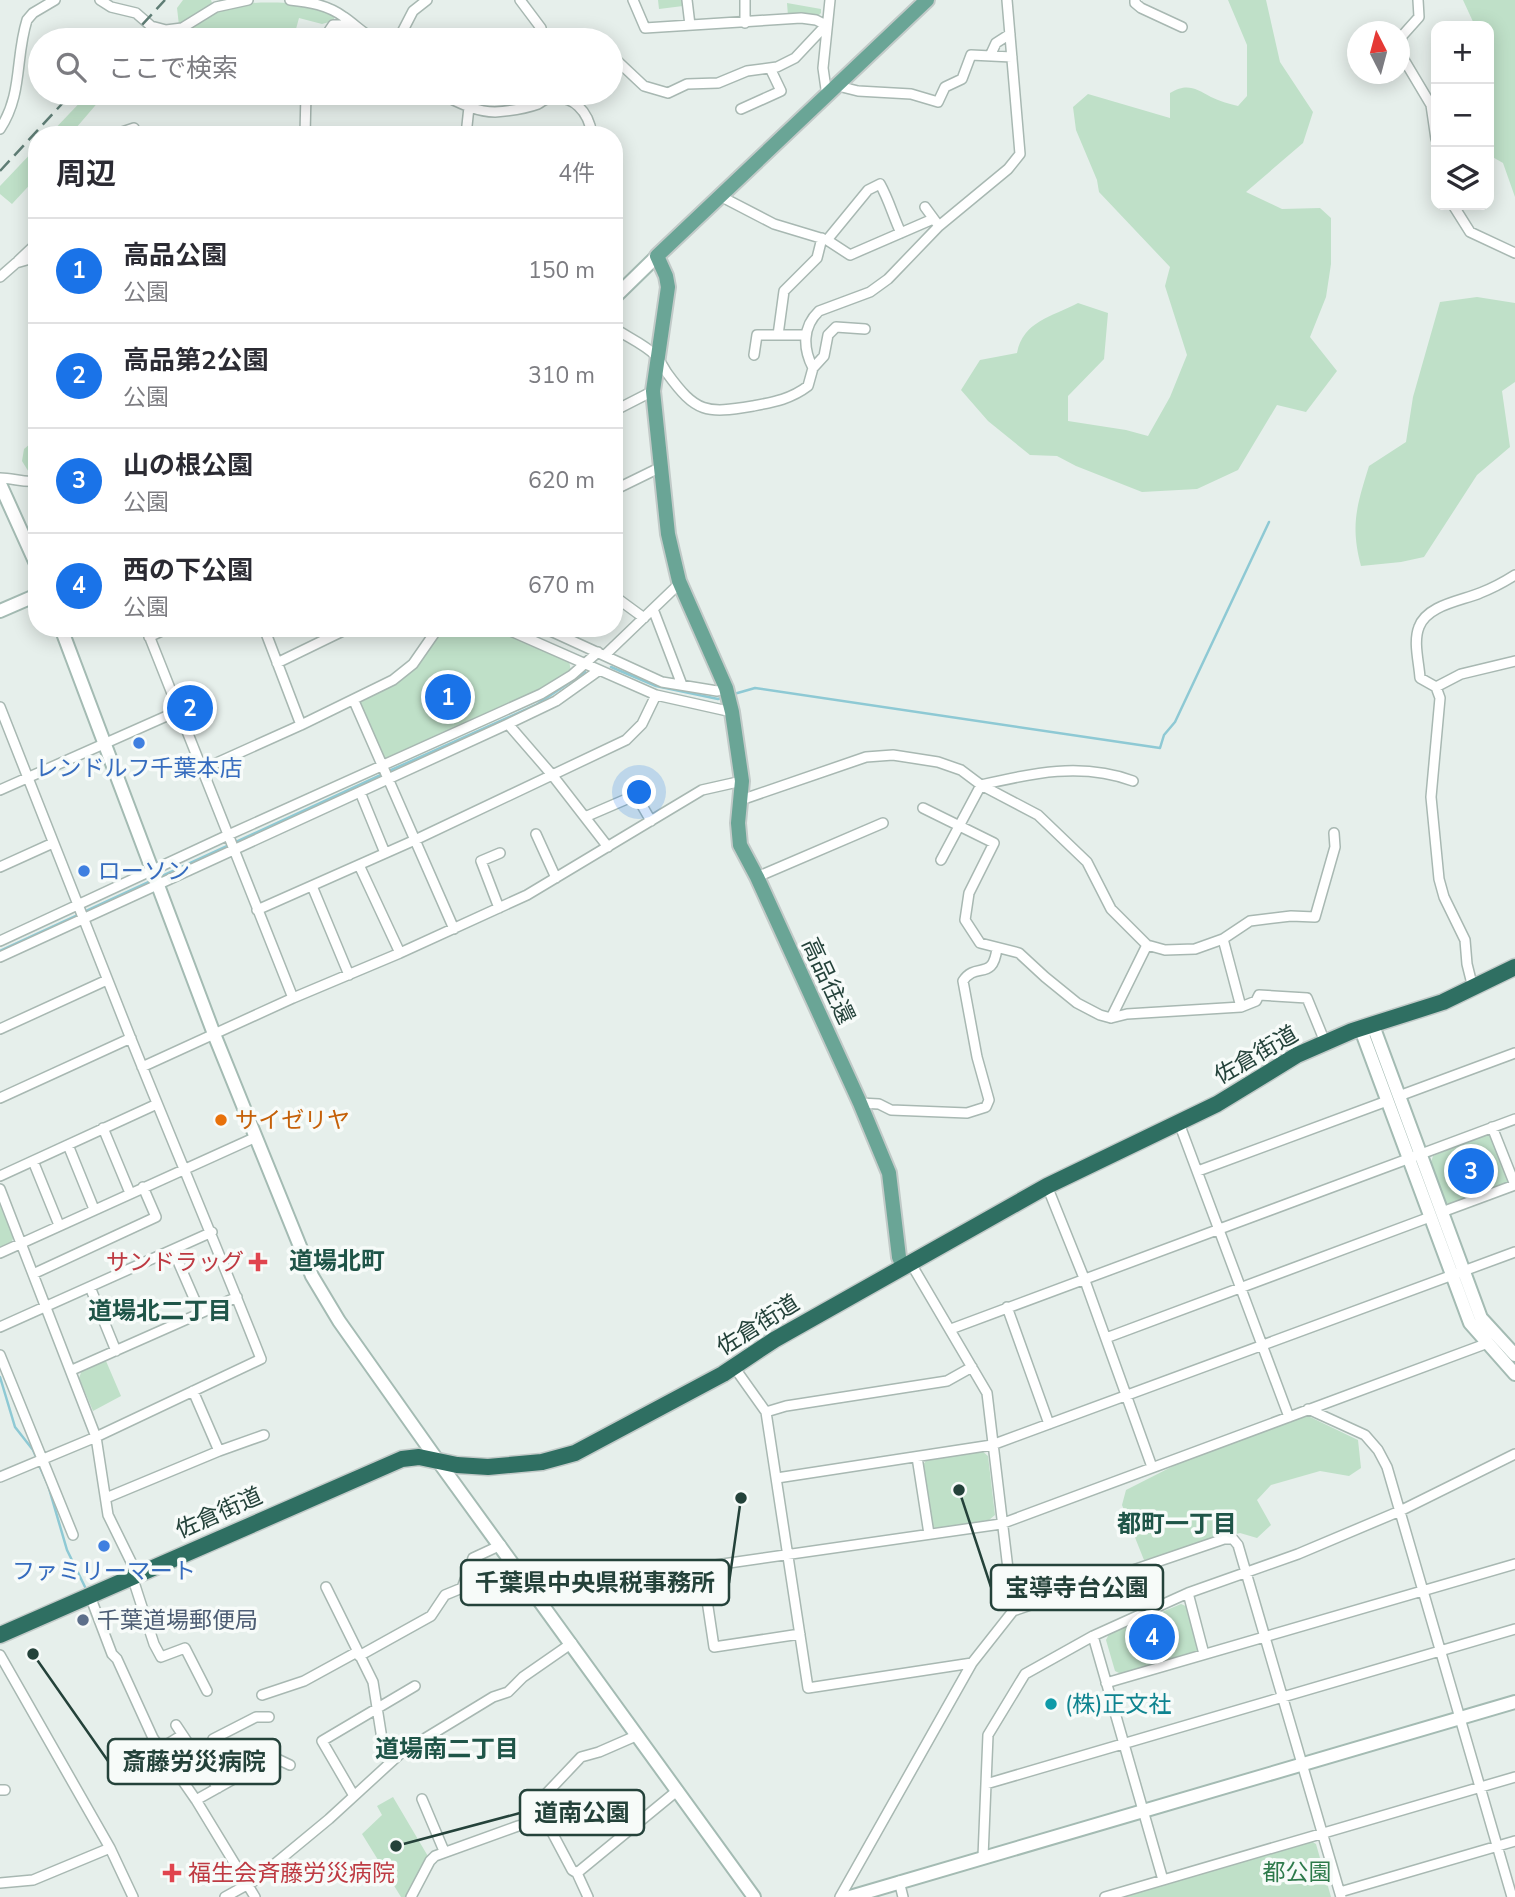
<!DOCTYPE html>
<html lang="ja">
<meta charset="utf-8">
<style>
:root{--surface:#fff;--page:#f7f7f7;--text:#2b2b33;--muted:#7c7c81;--line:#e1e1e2;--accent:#1a73e8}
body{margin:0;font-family:"Nunito Sans","Noto Sans JP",sans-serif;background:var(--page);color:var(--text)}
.controls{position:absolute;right:21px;top:21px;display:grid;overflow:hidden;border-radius:14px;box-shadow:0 4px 18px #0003}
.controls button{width:63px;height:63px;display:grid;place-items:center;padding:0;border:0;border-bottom:2px solid var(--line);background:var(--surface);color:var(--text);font:35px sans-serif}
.compass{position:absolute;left:1347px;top:21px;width:63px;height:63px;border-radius:50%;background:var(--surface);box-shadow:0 4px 18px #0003;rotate:354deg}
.you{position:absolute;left:640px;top:793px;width:24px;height:24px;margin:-18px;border:5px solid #fff;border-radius:50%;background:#1a73e8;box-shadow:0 0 0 10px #1a73e833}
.badge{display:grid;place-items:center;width:46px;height:46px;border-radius:50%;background:var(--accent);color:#fff;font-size:23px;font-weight:700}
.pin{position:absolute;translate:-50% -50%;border:4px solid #fff;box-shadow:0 2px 7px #0006}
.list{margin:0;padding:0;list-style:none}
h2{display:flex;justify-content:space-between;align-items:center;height:91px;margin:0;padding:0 28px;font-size:30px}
h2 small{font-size:23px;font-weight:400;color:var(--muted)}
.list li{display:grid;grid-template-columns:46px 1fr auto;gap:21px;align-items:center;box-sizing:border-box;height:105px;padding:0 28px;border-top:2px solid var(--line)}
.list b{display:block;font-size:26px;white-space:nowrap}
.list p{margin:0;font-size:23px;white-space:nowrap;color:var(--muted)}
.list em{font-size:23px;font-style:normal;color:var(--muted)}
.icon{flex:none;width:38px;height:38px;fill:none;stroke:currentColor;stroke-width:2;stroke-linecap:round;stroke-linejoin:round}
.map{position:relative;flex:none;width:1515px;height:1897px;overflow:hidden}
.search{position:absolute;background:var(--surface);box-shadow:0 4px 18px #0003;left:28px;top:28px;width:595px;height:77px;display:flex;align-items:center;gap:18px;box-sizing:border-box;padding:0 24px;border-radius:38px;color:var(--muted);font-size:26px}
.panel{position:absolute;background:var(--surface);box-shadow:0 4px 18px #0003;left:28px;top:126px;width:595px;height:511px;border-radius:28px}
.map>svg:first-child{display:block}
.green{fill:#bfe0c8}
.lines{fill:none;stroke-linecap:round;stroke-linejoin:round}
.stream{stroke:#8ec9d4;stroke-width:2.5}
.street-casing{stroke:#a8b8b2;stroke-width:12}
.secondary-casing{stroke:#a4bbb3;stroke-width:16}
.primary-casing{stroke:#c2cac8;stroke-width:18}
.highway-casing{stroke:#c2cac8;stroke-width:19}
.street{stroke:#fff;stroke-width:9}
.secondary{stroke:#fff;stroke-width:12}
.primary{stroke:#6aa596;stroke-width:14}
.highway{stroke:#2f6f62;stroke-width:16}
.rail{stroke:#5f7d75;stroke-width:2.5;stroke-dasharray:14 7;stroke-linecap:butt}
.shop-dot{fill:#3f7fe0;stroke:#f7fbf9;stroke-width:2.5}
.food-dot{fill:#e8710a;stroke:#f7fbf9;stroke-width:2.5}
.health-dot{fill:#e0444e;stroke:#f7fbf9;stroke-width:2.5}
.service-dot{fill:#5c6f8a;stroke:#f7fbf9;stroke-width:2.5}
.culture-dot{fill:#0f9aa8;stroke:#f7fbf9;stroke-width:2.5}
.labels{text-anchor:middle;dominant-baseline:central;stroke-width:7;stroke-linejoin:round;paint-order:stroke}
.shop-label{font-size:23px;fill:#366cbe;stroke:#f7fbf9}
.street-label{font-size:23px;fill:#24423a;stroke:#f7fbf9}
.food-label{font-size:23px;fill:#c56008;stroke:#f7fbf9;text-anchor:start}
.health-label{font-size:23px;fill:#be3a42;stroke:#f7fbf9;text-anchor:end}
.service-label{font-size:23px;fill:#4e5e75;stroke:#f7fbf9;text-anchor:start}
.culture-label{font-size:23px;fill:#0d838f;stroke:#f7fbf9;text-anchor:start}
.park-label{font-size:23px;fill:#2d7a4b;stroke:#f7fbf9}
.neighbourhood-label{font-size:24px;font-weight:bold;fill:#1f5548;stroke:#f7fbf9}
.leader{fill:none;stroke:#24423a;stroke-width:2.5}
.callout-dot{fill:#24423a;stroke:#f7fbf9;stroke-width:2.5}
.callout{fill:#f7fbf9;stroke:#24423a;stroke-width:2.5}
.callout-label{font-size:24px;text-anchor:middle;font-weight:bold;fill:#24423a}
</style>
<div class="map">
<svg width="1515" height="1897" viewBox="0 0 1515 1897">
<rect width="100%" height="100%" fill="#e6efeb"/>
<path class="green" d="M183,0H211L215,11C227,9 241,4 253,3C274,2 320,2 335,16L333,21L322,24L299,18L293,40H136L147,28L172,36L180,34L177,8Z
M658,0H682L683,6L659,9Z
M1228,0H1266L1280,62L1313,112L1303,143L1246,192L1282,209L1320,208L1331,218V264L1326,297L1310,337L1337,371L1306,412L1277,405L1238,470L1197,489L1142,492L1076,466L1057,456L1030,455L988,421L961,390L980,360L1017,353C1023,321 1052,317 1078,303L1108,313L1104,359L1068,396V421L1126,430L1148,436L1170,397L1187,355L1165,286L1170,267L1099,192L1097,180L1076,130L1073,107L1088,94L1170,118V93C1187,83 1195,88 1211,97C1219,101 1229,104 1238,106L1247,96V45Z
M1463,0H1515V197L1503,163L1489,155V26H1475Z
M787,3L821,9V13L818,16H788Z
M89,93H106L70,135H49Z
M37,147V177L12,204L0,194V186Z
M1477,297L1515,303V382L1502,391L1510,447L1477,475L1424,557L1401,562L1361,566C1350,525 1357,505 1369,466L1406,442L1413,397L1440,302Z
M37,413V473L30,474L22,461L24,449C36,440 37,433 33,419Z
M442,628H493L569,661L571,671L540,690L384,761L359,703C404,680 415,671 442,628Z
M190,693L201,719L189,723L179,697Z
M1490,1133L1511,1181L1509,1185L1453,1205L1446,1203L1431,1162L1433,1156Z
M0,1204L14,1237L11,1243L0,1248Z
M106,1361L121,1396L93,1411L79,1378L82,1370Z
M1306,1415L1358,1440L1361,1468L1349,1476L1320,1471L1271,1485L1257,1500L1271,1525L1257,1538L1240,1533L1144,1560L1122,1505L1126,1490L1189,1458Z
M982,1451L988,1456L995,1515L989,1520L935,1528L929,1525L923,1465L927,1459Z
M1181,1604L1188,1607L1200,1647L1197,1652L1121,1674L1115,1671L1106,1640L1109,1634Z
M393,1797L429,1858L409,1897H401L362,1834L382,1815L377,1806Z
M1311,1841L1316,1844L1331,1897H1120Z"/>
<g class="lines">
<path class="stream" d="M611,667L656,686L718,699L724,697
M734,694L755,688L1160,748L1164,735L1175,722L1269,522
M389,771L536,705L585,672
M160,877L383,774
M84,912L151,881
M0,951L78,915
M0,1377L15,1427L33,1450L37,1459
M39,1465L48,1485L67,1550L86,1589"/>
<g class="street-casing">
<path id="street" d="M100,0L111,7L136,13L151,26L166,30L182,28L216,7L248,0
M290,0C309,2 328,5 344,17C356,25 364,35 377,40
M520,0L541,28L543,40
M633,0L645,28L801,18L816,20L826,25
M687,0L690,25
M1135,0V3L1141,8L1182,27
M745,23V0
M323,40L333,25L352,24
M398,40L413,11L427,0
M551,40L583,37L589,40
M1400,46L1402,36L1419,17L1418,0
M1400,53L1431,105L1436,139
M611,55L644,86L668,93L687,84L718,83L747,71L777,67L795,58L826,25
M990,56L996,43L1010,34
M838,86L858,91L911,94L938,102L945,87L962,79L971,55L1012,57
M439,93C456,101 475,112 495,112C508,111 527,108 538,104C542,102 544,99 548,99C573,93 589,112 592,135
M827,96L823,68L830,0
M741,109L781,91L770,68
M0,129C23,94 15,58 27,20L33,13L55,0
M113,135L134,128
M305,135L306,93
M466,135L469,107
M720,196L774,224L827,240L850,255L933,219
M1453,205L1470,232L1515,253
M925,207L936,222
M827,240L868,190L880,184C889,200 893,216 901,233
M18,261L37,243
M0,277L16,263L37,257
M614,328C627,337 644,344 655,355C660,360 663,367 667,373C696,413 706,414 753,406C774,402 791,399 808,386L813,368C803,349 802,327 819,311L870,292L888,279L939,226L1008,169L1020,154L1007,0
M778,335L784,291L817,258L822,238
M754,355L757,335H806
M813,368L824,356L828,335L836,327L865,329
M614,411L653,391
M0,478C13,478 24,483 37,481
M614,490L661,467
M614,596L644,618
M653,609L682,685
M146,628L293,998
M264,628L301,725
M504,628L656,695L732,712
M544,628L662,682L717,691L726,688
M149,637L168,628
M605,655L680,583
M277,663L349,628
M1436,687L1461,674L1515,661
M354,701L454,929
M0,707C44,818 87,928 131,1039C174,1146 219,1252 261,1359L96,1437L0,1477
M508,724L553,776L608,847
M201,770L301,725L393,680L413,664L438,628
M0,790L178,711
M360,792L385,853
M741,800L866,757L893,755L938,762L961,770L981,785L1038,815L1087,862L1111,909L1147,945L1165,950L1195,949L1223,939L1250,921L1291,916L1315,917L1335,847L1334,833
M923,808L994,843L969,893L965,920L980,943L1019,953L1045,977L1077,1003L1100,1015L1111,1018L1127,1014L1241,1007L1256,1001L1259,995L1307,998L1325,1042
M585,817L636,795L651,821
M536,834L556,878
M941,860L981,785C1032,773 1082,762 1133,781
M359,865L400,953
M0,867L53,843
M757,877L883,823
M312,886L349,975
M499,908L481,861L500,853
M257,910L415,840L626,740L642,724L656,695
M1223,939L1241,1007
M0,941L226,836L541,694L572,675L598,652
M0,957L508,724L556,701L598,671
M1473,988L1467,964L1465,940L1444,897L1439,879L1431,797L1440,698L1436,687L1420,678C1419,662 1413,642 1419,627C1427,605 1461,601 1480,593C1493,588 1504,582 1515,575
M1111,1018L1147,945
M0,1029L107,980
M142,1067L293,998L400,953L527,895L702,790L742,781
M1399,1096L1515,1053
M0,1098L131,1038
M860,1103L879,1104L891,1110L967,1113L986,1107L989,1100L977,1057L963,981C976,961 993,982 997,948
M1179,1123L1289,1417
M103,1128L130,1193
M68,1145L94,1209
M33,1161L59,1225
M1198,1171L1387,1101
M0,1176L157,1104
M1047,1186L1084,1278L1152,1467
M0,1189L96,1437L108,1515L137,1574
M1442,1212L1515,1185L1492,1127
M173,1250L200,1312
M0,1253L256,1137
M910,1262L987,1393L1013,1611
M33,1274L156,1217L143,1187
M90,1287L116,1351
M1007,1307L1049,1424
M0,1327L212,1232
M951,1329L1515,1119
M1106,1338L1430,1217
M0,1355L73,1535
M734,1367L766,1412L808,1688L972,1663
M72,1370L237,1297
M193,1391L219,1451
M1308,1409L1365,1435L1378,1450L1387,1467L1512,1897
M766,1412L786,1406L947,1381L972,1367
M917,1457L929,1534
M777,1478L992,1445L1515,1252
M106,1498L219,1451L264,1435
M702,1567L714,1647L800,1634
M132,1576L154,1644L161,1657L185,1648L207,1691
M326,1587L373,1682L382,1739L392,1761
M562,1587L1001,1524L1488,1343
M1188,1593L1204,1654
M90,1596L112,1654L117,1659L153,1738L196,1800L255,1897
M1093,1636L1163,1880
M0,1655L110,1848L133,1897
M359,1656L431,1616L445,1595L462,1588L473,1558L501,1545
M1106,1683L1515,1564
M262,1695L304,1681L357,1652
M176,1725L218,1788
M213,1739L256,1717H269
M161,1748L182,1735
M986,1784L1515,1629
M0,1790H5
M354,1796L322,1741L415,1686
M422,1799L444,1851
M196,1800L273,1757L290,1765
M983,1857L988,1735L1025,1674L1093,1636L1188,1593L1298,1554L1400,1511L1515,1454
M577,1873L678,1790
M899,1881L903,1897
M0,1883L33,1880L110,1848
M1340,1892L1515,1841
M225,1897L254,1881L329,1819L401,1753L493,1697L508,1692L523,1677L572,1643
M411,1897L430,1861L435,1856L518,1826L546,1821
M588,1897L577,1873L572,1870L546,1821L544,1796L581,1757L599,1752L638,1735
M840,1897L972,1663L1013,1611L1224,1539H1233L1238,1545L1341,1897
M1105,1897L1515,1777"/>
</g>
<g class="secondary-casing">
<path id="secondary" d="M614,298L657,256
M0,484L37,566
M0,611L37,595
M61,628L214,1034L312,1276L339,1321L438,1461L754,1897
M1515,1355L1481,1318L1375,1031L1365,1027L1363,1035L1470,1323L1515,1374
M850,1897L1515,1702"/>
</g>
<g class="primary-casing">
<path id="primary" d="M903,1267L899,1257L889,1173L860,1103L757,877L740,845L738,823L742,781L732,712L726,688L679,581L668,534L653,391L668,287L666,276L657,256L927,0"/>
</g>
<g class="highway-casing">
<path id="highway" d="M0,1635L402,1459L419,1457L457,1465L488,1467L542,1462L575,1453L723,1374L774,1340L1047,1186L1217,1104L1297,1055L1352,1031L1443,1002L1515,967"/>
</g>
<use href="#street" class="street"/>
<use href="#secondary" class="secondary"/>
<use href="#primary" class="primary"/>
<use href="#highway" class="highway"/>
<path class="rail" d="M128,40L165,0
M0,171L72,93"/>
</g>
<g class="shop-dot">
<circle cx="139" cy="743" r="7"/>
<circle cx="84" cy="871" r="7"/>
<circle cx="104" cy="1546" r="7"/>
</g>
<circle class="food-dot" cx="221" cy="1120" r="7"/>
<g class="health-dot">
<path d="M254.5 1251.5h7v7h7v7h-7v7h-7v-7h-7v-7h7z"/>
<path d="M168.5 1862.5h7v7h7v7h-7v7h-7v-7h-7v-7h7z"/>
</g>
<circle class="service-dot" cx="83" cy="1620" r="7"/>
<circle class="culture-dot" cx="1051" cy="1704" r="7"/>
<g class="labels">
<g class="shop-label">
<text x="139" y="768">レンドルフ千葉本店</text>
<text x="98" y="871" text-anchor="start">ローソン</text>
<text x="104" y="1571">ファミリーマート</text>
</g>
<g class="street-label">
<text transform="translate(828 981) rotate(65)">高品往還</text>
<text transform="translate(1256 1055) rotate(-30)">佐倉街道</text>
<text transform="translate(758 1325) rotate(-32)">佐倉街道</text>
<text transform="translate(219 1513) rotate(-24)">佐倉街道</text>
</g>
<g class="food-label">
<text x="235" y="1120">サイゼリヤ</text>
</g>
<g class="health-label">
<text x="244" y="1262">サンドラッグ</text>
<text x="188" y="1873" text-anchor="start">福生会斉藤労災病院</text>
</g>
<g class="service-label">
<text x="97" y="1620">千葉道場郵便局</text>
</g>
<g class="culture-label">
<text x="1065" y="1704">(株)正文社</text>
</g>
<g class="park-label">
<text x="1297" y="1872">都公園</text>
</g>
<g class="neighbourhood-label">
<text x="337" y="1261">道場北町</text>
<text x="160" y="1311">道場北二丁目</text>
<text x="1177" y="1524">都町一丁目</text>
<text x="447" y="1749">道場南二丁目</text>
</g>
</g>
<path class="leader" d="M741 1498L729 1583M959 1490L991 1587M33 1654L108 1761M396 1846L520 1813"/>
<g class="callout-dot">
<circle cx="741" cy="1498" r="7"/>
<circle cx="959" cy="1490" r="7"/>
<circle cx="33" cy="1654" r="7"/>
<circle cx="396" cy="1846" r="7"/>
</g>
<g class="callout">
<rect x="461" y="1560" width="268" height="45" rx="7"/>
<rect x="991" y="1565" width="172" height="45" rx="7"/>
<rect x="108" y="1739" width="172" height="45" rx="7"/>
<rect x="520" y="1790" width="124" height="45" rx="7"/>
</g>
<g class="callout-label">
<text x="595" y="1591">千葉県中央県税事務所</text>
<text x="1077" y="1596">宝導寺台公園</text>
<text x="194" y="1770">斎藤労災病院</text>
<text x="582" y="1821">道南公園</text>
</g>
</svg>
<div class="controls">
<button>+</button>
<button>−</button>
<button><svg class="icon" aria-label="layers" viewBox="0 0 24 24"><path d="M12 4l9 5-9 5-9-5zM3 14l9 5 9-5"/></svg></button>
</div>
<svg class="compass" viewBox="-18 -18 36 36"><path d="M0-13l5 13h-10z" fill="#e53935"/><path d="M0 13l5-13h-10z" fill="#7c7c81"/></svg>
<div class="you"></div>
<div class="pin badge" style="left:448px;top:697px">1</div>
<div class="pin badge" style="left:190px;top:708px">2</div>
<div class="pin badge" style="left:1471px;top:1171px">3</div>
<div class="pin badge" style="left:1152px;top:1637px">4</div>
<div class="search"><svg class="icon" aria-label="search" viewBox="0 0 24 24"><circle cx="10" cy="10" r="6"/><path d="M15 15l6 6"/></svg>ここで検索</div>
<section class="panel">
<h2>周辺<small>4件</small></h2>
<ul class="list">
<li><span class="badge">1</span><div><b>高品公園</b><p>公園</p></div><em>150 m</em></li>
<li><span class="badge">2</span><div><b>高品第2公園</b><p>公園</p></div><em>310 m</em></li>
<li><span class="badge">3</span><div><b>山の根公園</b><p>公園</p></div><em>620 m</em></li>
<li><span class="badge">4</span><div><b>西の下公園</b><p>公園</p></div><em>670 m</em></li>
</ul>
</section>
</div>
